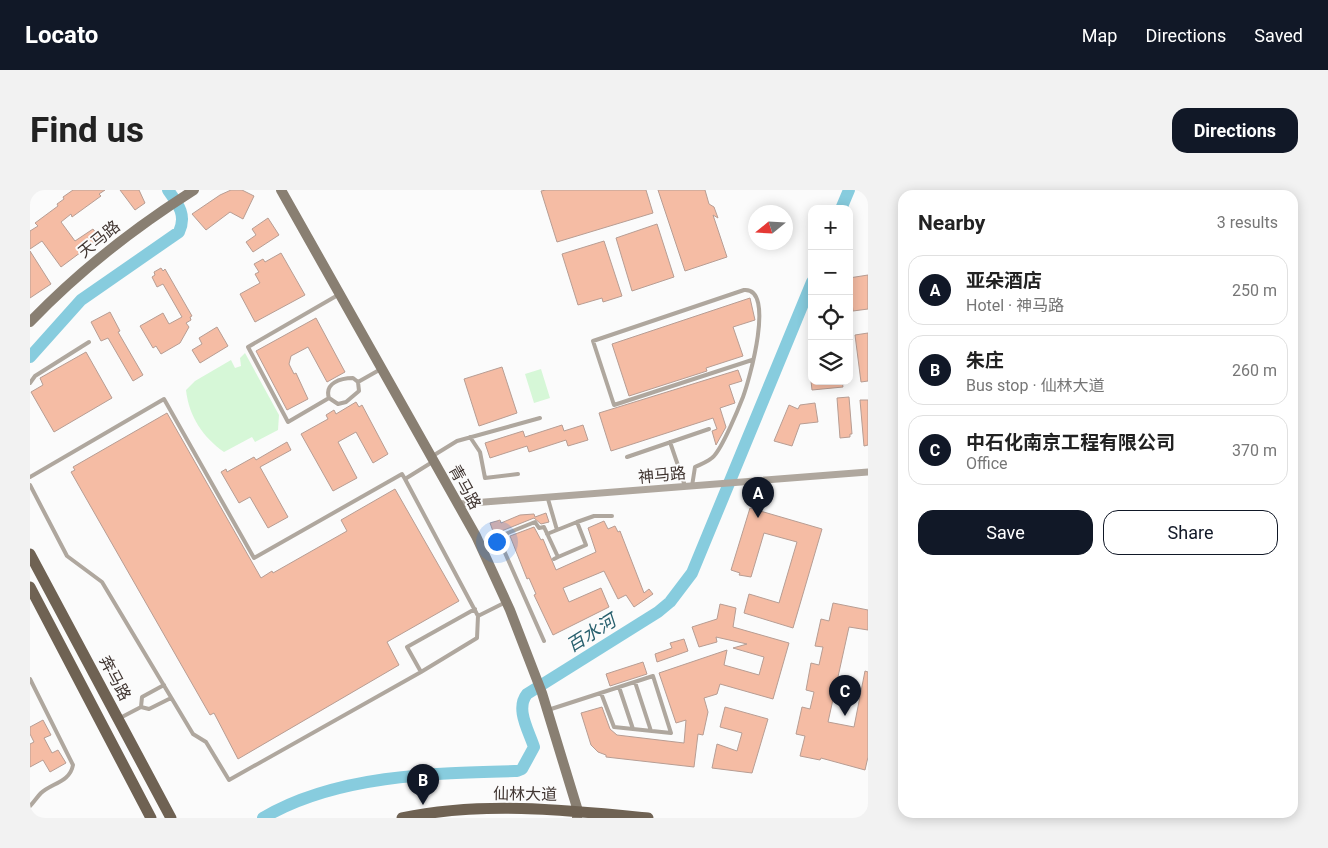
<!DOCTYPE html>
<meta charset="utf-8">
<style>
:root{--surface:#fff;--page:#f2f2f2;--text:#222;--muted:#767676;--line:#e0e0e0;--accent:#111827}
body{margin:0;font-family:Roboto,"Noto Sans SC",sans-serif;background:var(--page);color:var(--text)}
.controls{position:absolute;right:15px;top:15px;display:grid;overflow:hidden;border-radius:10px;box-shadow:0 2px 12px #0003}
.controls button{width:45px;height:45px;display:grid;place-items:center;padding:0;border:0;border-bottom:1px solid var(--line);background:var(--surface);color:var(--text);font:25px sans-serif}
.compass{position:absolute;left:718px;top:15px;width:45px;height:45px;border-radius:50%;background:var(--surface);box-shadow:0 2px 12px #0003;rotate:252deg}
.you{position:absolute;left:466px;top:351px;width:18px;height:18px;margin:-12px;border:4px solid #fff;border-radius:50%;background:#1a73e8;box-shadow:0 0 0 8px #1a73e833}
.badge{display:grid;place-items:center;width:32px;height:32px;border-radius:50%;background:var(--accent);color:#fff;font-size:16px;font-weight:700}
.pin{position:absolute;translate:-50% -41px;filter:drop-shadow(0 1px 2px #0008)}
.pin::after{content:'';position:absolute;top:26px;width:18px;height:15px;background:inherit;clip-path:polygon(0 0,100% 0,50% 100%)}
.list{margin:0;padding:0;list-style:none}
h2{display:flex;justify-content:space-between;align-items:center;height:65px;margin:0;padding:0 20px;font-size:21px}
h2 small{font-size:16px;font-weight:400;color:var(--muted)}
.list li{display:grid;grid-template-columns:32px 1fr auto;gap:15px;align-items:center;box-sizing:border-box;height:70px;margin:0 10px 10px;padding:0 10px;border:1px solid var(--line);border-radius:15px}
.list b{display:block;font-size:19px;white-space:nowrap}
.list p{margin:0;font-size:16px;white-space:nowrap;color:var(--muted)}
.list em{font-size:16px;font-style:normal;color:var(--muted)}
.actions{display:flex;gap:10px;padding:15px 20px}
.actions a{flex:1;padding:11px 0;border:1px solid var(--accent);border-radius:15px;text-align:center;font-size:18px;color:var(--accent)}
.actions .main{background:var(--accent);color:#fff}
.icon{flex:none;width:28px;height:28px;fill:none;stroke:currentColor;stroke-width:2;stroke-linecap:round;stroke-linejoin:round}
.map{position:relative;flex:none;width:838px;height:628px;overflow:hidden;border-radius:15px}
header{display:flex;align-items:center;gap:30px;box-sizing:border-box;height:70px;padding:0 25px;background:var(--accent);color:#fff}
header strong{font-size:24px}
nav{display:flex;gap:28px;margin-inline-start:auto;font-size:18px}
.intro{display:flex;align-items:center;justify-content:space-between;box-sizing:border-box;height:120px;padding:0 30px}
h1{margin:0;font-size:35px}
.button{padding:12px 22px;border-radius:15px;background:var(--accent);color:#fff;font-size:18px;font-weight:700}
main{display:flex;gap:30px;padding:0 30px}
aside{flex:1;background:var(--surface);border-radius:15px;box-shadow:0 2px 12px #0003}
.map>svg:first-child{display:block}
.green{fill:#d6f7d7}
.lines{fill:none;stroke-linecap:round;stroke-linejoin:round}
.river{stroke:#87ccde;stroke-width:12}
.building{fill:#f5bca4;stroke:#b79d93}
.lane{stroke:#afa79e;stroke-width:4}
.street{stroke:#afa79e;stroke-width:7}
.secondary{stroke:#897f72;stroke-width:10}
.primary{stroke:#6f6253;stroke-width:11}
.labels{text-anchor:middle;dominant-baseline:central;stroke-width:4;stroke-linejoin:round;paint-order:stroke}
.street-label{font-size:16px;fill:#403531;stroke:#fbfbfb}
.water-label{font-size:18px;font-style:italic;fill:#275f6d;stroke:#fbfbfb}
</style>
<header>
<strong>Locato</strong>
<nav><a>Map</a><a>Directions</a><a>Saved</a></nav>
</header>
<div class="intro"><h1>Find us</h1><a class="button">Directions</a></div>
<main>
<div class="map">
<svg width="838" height="628" viewBox="0 0 838 628">
<rect width="100%" height="100%" fill="#fbfbfb"/>
<path class="green" d="M215,163L249,225L248,240L225,252L222,247L194,262C173,247 159,227 156,200L165,191L201,170L205,178L211,176L210,168Z
M511,179L520,208L504,213L495,184Z"/>
<g class="lines">
<path class="river" d="M811,19L819,0
M0,167L51,110L149,42C157,25 148,14 138,0
M233,628C305,585 404,583 487,581L492,579L504,557C499,541 485,519 497,504L628,422L640,412L662,383L782,92"/>
</g>
<path class="building" d="M43,0H75L69,4L71,6L42,27L41,24L31,32L45,51L63,39L70,48L31,77L12,51L0,59V41L8,36L5,33L28,16L27,14L34,9L33,7Z
M90,0H109L115,13L105,20Z
M201,0H212L224,6L213,29L200,22L176,40L162,24L190,5Z
M516,0H616L623,23L527,52L511,1Z
M628,0H675L679,14L684,17L688,28L683,25L697,67L655,81Z
M238,28L249,45L223,62L216,52L226,45L222,39Z
M627,34L644,87L602,101L586,48Z
M574,51L592,106L573,112L572,108L548,115L532,64Z
M0,61L21,94L0,108Z
M251,63L275,105L225,132L210,104L230,93L225,84L229,82L224,74L233,69L235,72Z
M131,78L133,81L135,79L162,126L160,127L161,130L156,133L159,137L150,153L131,164L126,156L123,158L110,136L133,123L139,134L152,127L133,94L127,97L122,87L125,85L124,82Z
M838,85V119L823,121L819,88Z
M720,108L725,130L703,137L713,166L676,178L677,181L599,206L582,154Z
M80,122L90,141L88,142L113,185L103,191L78,148L71,151L61,132Z
M286,128L315,182L297,192L278,157L261,166L259,174L264,184L266,183L278,209L257,220L226,161Z
M187,137L198,156L170,173L162,160L172,154L169,148Z
M838,143V191L831,192L825,145Z
M56,162L82,208L24,242L1,202L13,195L10,188Z
M472,177L487,223L449,236L434,189Z
M708,180L712,191L699,195L705,213L690,218L696,237L686,255L682,241L687,239L683,228L581,261L569,223Z
M781,191H812L813,197L782,200Z
M819,207L822,244H820V247L810,248L807,208Z
M830,210H838V255L834,256Z
M326,212L329,217L332,215L358,264L343,273L326,242L308,252L327,288L303,301L271,244L298,229L296,225L304,220L306,224Z
M785,213L788,232L770,234L762,256L744,251L759,215L768,219L770,215Z
M137,223L231,388L242,381L243,383L317,341L311,330L365,299L429,411L357,452L369,475L208,569L184,523L180,525L41,282L45,280L43,277Z
M532,235L534,241L553,235L558,250L538,256L536,250L499,262L497,256L460,268L455,253L493,241L495,247Z
M257,252L261,260L230,277L258,327L238,338L220,307L209,313L191,282L196,279L197,282L224,267L226,270Z
M720,318L792,339L763,438L714,423L719,404L749,413L767,352L734,343L721,387L709,385L710,383L701,380Z
M516,323L519,332L511,334L504,328L464,344L460,333L470,330L471,333L490,325L504,324L505,327Z
M574,331L578,339L585,336L588,342L590,341L614,403L619,399L623,404L604,417L596,405L588,409L574,381L533,398L539,412L571,398L579,417L523,445L504,405L506,404L499,388L497,389L480,346L504,337L511,350L513,349L526,380L566,362L558,338Z
M803,413L838,420V440L819,437L798,532L824,537L835,481L838,482V567L835,580L791,568L790,570L770,566L775,546L766,544L772,517L780,519L784,502L776,500L781,473L789,475L793,457L785,456L791,429L799,431Z
M690,414L706,418L703,437L759,453L743,509L690,494L687,504L674,508L678,522L673,545L668,544L664,577L576,567V565L568,562L561,555L551,523L572,517L580,539L587,545L654,553L656,530L646,533L629,483L697,460L694,475L729,485L734,467L703,458L717,454L686,447L687,452L669,457L662,437L687,429Z
M654,449L658,461L627,472L625,464L642,458L640,453Z
M613,472L617,484L580,496L576,484Z
M695,517L738,529L722,583L682,578L687,554L707,561L712,543L690,537Z
M13,530L21,545L14,548L22,563L28,560L36,573L20,582L13,570L0,577V554L4,552L0,544V537Z"/>
<g class="lines">
<path class="lane" d="M328,192L329,201L316,212L308,214L299,208C294,193 311,188 323,188L328,192L351,179
M0,193L5,186L59,152
M299,208L258,232L218,157L308,105
M440,247L450,262L455,288L488,284
M640,252L655,296
M401,267L427,251L510,228
M597,267L679,239
M0,287L134,209L224,368L372,284L375,289L404,271
M375,289L448,426
M0,295L37,366L72,392L163,544L176,552L199,590L391,482L447,448L448,426L476,412
M662,296L665,277C671,274 680,271 684,266C693,256 708,220 713,207C719,191 746,97 714,100L563,151L584,215L722,170
M518,309L527,340
M547,332L564,326H582
M517,344L547,332L556,355L528,367
M514,451L468,347L505,332L509,338L514,337L528,367L524,369
M391,482L377,457L445,419
M0,489L43,575C40,592 22,593 11,603C7,607 4,612 0,616
M605,492L621,541
M589,497L603,539
M111,517L112,507L134,495
M518,520L623,486L641,543L584,537L571,503
M90,528L111,517L119,519L141,508"/>
<path class="street" d="M429,314L838,282"/>
<path class="secondary" d="M251,0L446,346L480,420L512,503L548,621L547,628
M0,132C49,81 104,38 164,0"/>
<path class="primary" d="M0,364L141,628
M0,397L121,628
M372,628C453,611 537,620 618,628"/>
</g>
<g class="labels">
<g class="street-label">
<text transform="translate(69 49) rotate(-39)">天马路</text>
<text transform="translate(632 285) rotate(-6)">神马路</text>
<text transform="translate(435 297) rotate(61)">青马路</text>
<text transform="translate(85 488) rotate(62)">奔马路</text>
<text transform="translate(495 604) rotate(1)">仙林大道</text>
</g>
<g class="water-label">
<text transform="translate(561 443) rotate(-32)">百水河</text>
</g>
</g>
</svg>
<div class="controls">
<button>+</button>
<button>−</button>
<button><svg class="icon" aria-label="locate" viewBox="0 0 24 24"><circle cx="12" cy="12" r="6"/><path d="M12 2v4M12 18v4M2 12h4M18 12h4"/></svg></button>
<button><svg class="icon" aria-label="layers" viewBox="0 0 24 24"><path d="M12 4l9 5-9 5-9-5zM3 14l9 5 9-5"/></svg></button>
</div>
<svg class="compass" viewBox="-18 -18 36 36"><path d="M0-13l5 13h-10z" fill="#e53935"/><path d="M0 13l5-13h-10z" fill="#767676"/></svg>
<div class="you"></div>
<div class="pin badge" style="left:728px;top:328px">A</div>
<div class="pin badge" style="left:393px;top:615px">B</div>
<div class="pin badge" style="left:815px;top:526px">C</div>
</div>
<aside>
<h2>Nearby<small>3 results</small></h2>
<ul class="list">
<li><span class="badge">A</span><div><b>亚朵酒店</b><p>Hotel · 神马路</p></div><em>250 m</em></li>
<li><span class="badge">B</span><div><b>朱庄</b><p>Bus stop · 仙林大道</p></div><em>260 m</em></li>
<li><span class="badge">C</span><div><b>中石化南京工程有限公司</b><p>Office</p></div><em>370 m</em></li>
</ul>
<div class="actions"><a class="main">Save</a><a>Share</a></div>
</aside>
</main>
